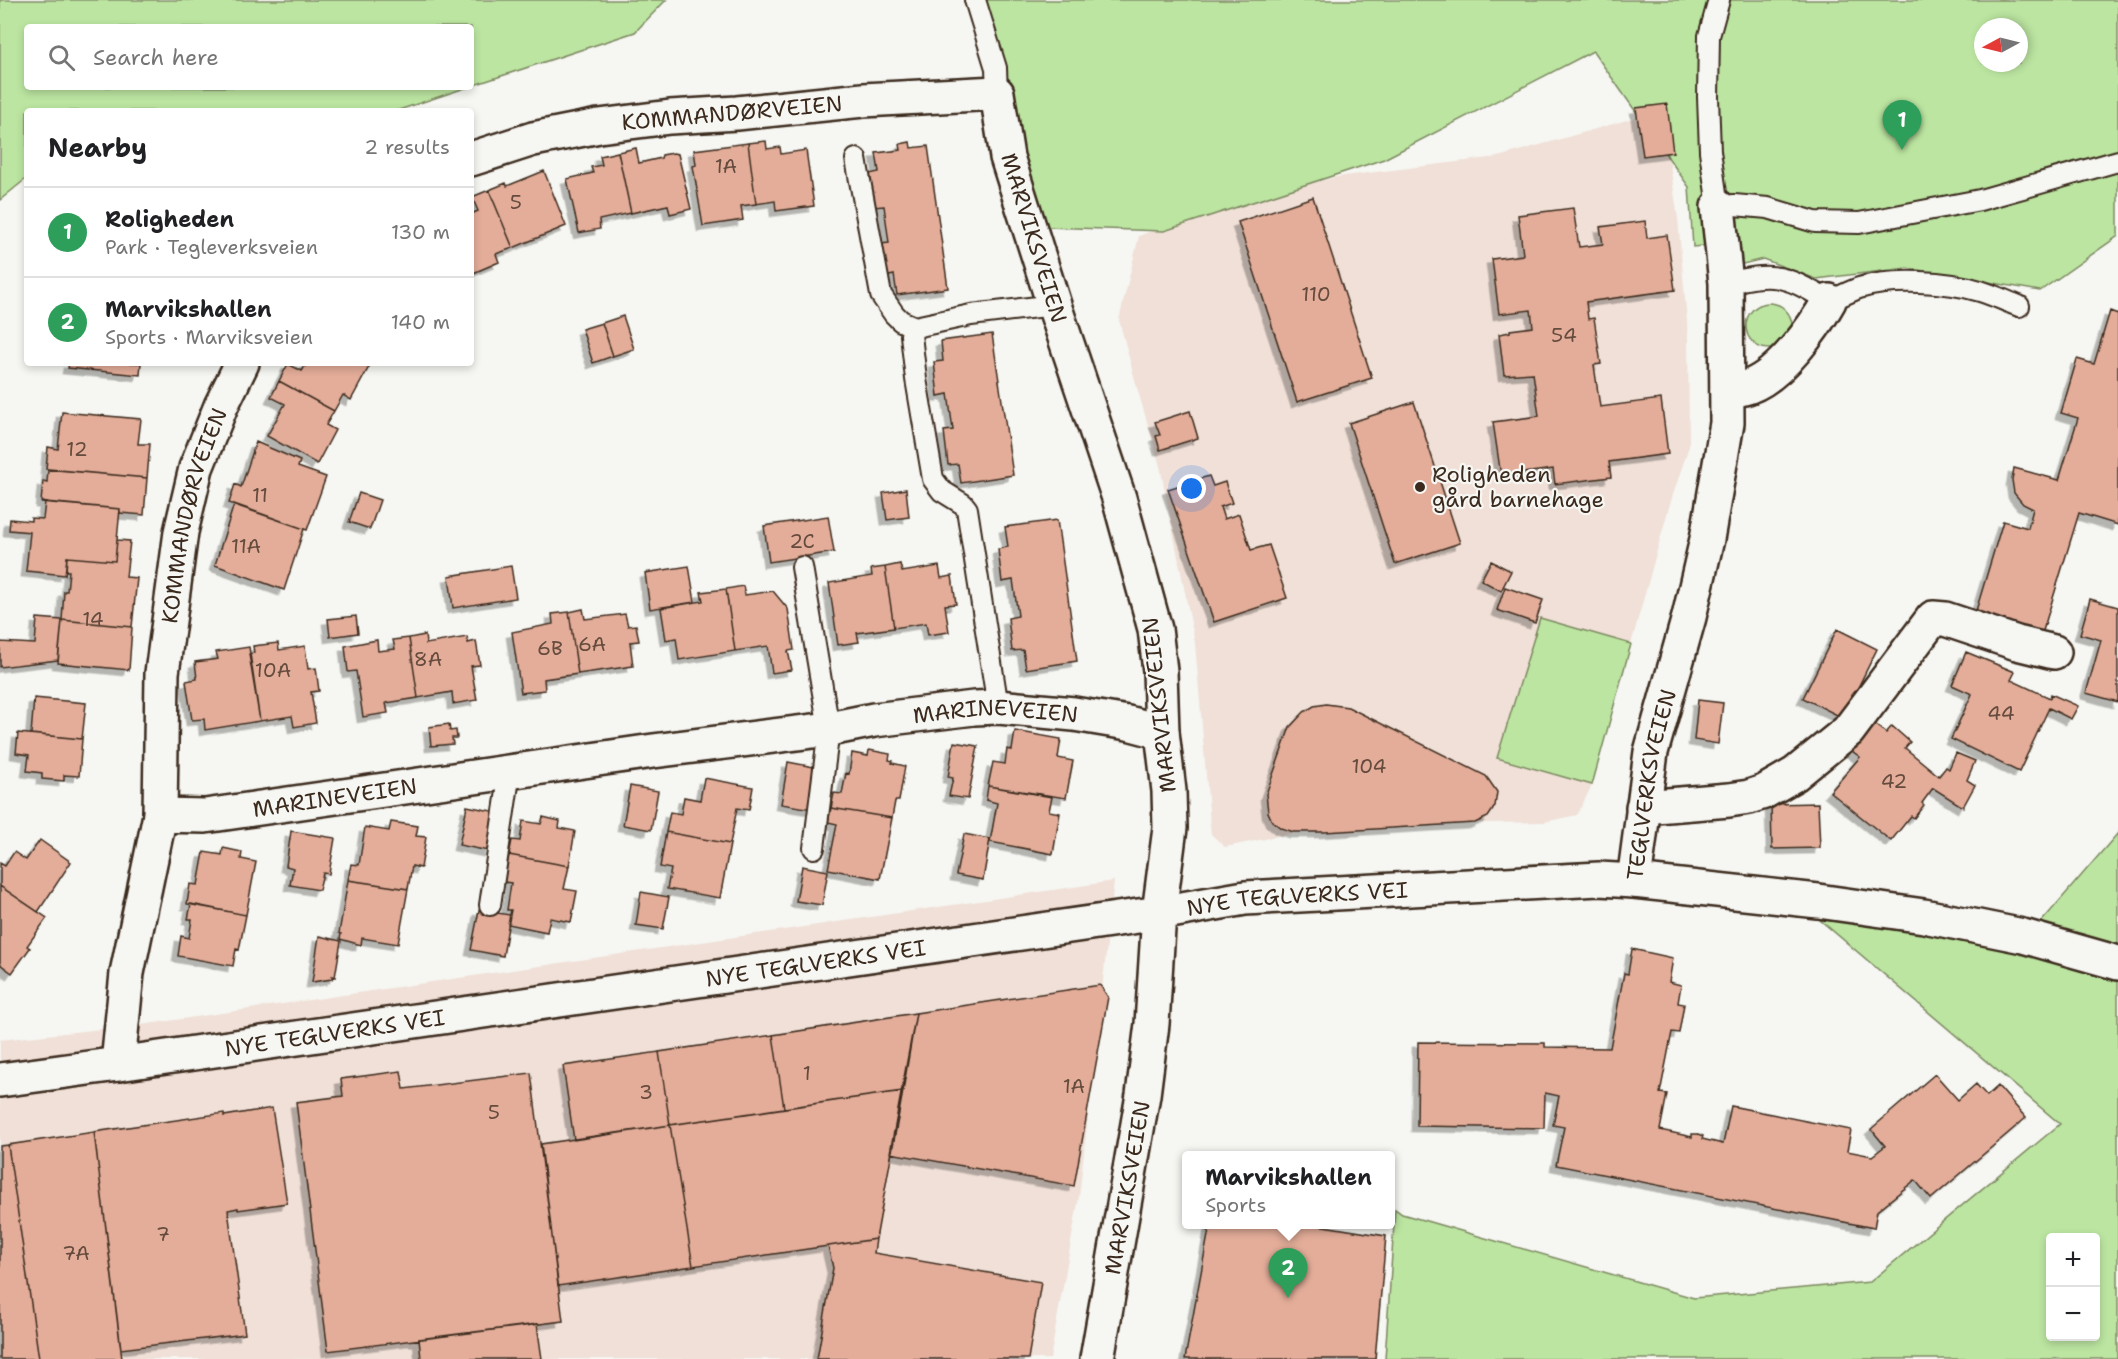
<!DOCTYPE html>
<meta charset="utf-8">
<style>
:root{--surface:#fff;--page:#f6f6f6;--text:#202124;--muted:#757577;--line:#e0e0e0;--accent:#3b2a1e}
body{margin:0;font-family:"Shantell Sans",sans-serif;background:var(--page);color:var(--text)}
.controls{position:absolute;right:18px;bottom:18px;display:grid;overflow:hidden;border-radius:6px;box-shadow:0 3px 9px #0003}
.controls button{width:54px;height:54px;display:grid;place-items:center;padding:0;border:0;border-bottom:2px solid var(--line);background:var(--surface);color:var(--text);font:30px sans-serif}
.compass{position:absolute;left:1974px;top:18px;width:54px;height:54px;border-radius:50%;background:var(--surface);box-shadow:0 3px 9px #0003;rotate:263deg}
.you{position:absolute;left:1192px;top:489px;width:21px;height:21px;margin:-15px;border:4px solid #fff;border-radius:50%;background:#1a73e8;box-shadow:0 0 0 9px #1a73e833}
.badge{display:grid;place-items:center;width:39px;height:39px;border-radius:50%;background:var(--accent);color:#fff;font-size:20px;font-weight:700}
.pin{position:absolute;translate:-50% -50px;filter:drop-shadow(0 2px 3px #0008)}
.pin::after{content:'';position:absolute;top:32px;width:21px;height:18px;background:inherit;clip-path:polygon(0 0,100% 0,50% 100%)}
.popup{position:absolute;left:1182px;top:1151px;width:213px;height:78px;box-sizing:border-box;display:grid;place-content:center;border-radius:6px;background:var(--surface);filter:drop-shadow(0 2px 4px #0005);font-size:20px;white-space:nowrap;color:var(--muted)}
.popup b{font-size:22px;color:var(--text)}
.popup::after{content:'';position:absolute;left:50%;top:100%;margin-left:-12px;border:12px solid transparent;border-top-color:var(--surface)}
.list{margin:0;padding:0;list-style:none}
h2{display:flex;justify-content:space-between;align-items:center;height:78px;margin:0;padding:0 24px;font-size:26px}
h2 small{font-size:20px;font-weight:400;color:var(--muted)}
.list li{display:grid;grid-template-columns:39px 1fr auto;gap:18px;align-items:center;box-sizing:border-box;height:90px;padding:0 24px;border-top:2px solid var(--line)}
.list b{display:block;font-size:22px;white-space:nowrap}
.list p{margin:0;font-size:20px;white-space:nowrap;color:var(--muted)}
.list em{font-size:20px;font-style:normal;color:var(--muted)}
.icon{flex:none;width:33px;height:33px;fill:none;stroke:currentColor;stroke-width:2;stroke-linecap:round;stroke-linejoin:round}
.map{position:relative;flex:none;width:2118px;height:1359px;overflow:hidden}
.search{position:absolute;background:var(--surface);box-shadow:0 3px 9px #0003;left:24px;top:24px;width:450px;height:66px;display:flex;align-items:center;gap:15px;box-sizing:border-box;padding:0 21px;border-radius:6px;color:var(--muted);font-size:22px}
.panel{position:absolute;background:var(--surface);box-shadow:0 3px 9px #0003;left:24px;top:108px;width:450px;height:258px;border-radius:6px}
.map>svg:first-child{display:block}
.built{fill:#f0e0d7}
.green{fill:#bce5a1;stroke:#7c8860;stroke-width:1.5;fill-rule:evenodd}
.building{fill:#e3ad99;stroke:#3b2a1e;stroke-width:1.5;filter:url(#shadow)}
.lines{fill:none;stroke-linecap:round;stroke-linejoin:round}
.lane-casing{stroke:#3b2a1e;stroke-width:24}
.street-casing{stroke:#3b2a1e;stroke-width:38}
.secondary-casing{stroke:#3b2a1e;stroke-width:38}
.lane{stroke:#f6f6f2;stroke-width:20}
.street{stroke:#f6f6f2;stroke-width:33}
.secondary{stroke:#f6f6f2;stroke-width:33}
.poi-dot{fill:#3b2a1e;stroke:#f6f6f2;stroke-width:2}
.labels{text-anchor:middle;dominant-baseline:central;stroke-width:4.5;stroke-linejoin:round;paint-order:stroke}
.number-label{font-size:20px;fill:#654b3d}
.street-label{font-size:22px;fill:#3b2a1e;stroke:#f6f6f2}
.poi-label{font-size:22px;fill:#3b2a1e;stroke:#f6f6f2;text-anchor:start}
</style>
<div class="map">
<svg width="2118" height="1359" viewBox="0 0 2118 1359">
<defs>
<filter id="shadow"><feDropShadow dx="-5.5" dy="5.5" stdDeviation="0" flood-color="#0004"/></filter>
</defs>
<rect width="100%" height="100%" fill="#f6f6f2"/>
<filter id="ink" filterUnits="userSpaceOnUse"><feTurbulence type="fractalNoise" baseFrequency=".0167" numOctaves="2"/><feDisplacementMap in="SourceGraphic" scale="12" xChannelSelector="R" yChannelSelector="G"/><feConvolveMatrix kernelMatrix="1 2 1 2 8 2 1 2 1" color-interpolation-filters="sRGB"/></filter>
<g filter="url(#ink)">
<path class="built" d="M1662,110L1678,219L1688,333L1689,446L1669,507L1592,785L1577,815L1544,822L1481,823L1298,832L1225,847L1211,834L1195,643L1160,466L1138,391L1119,320L1139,236L1218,204L1336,177L1498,157Z
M1114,881L1079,1197L1050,1359H0V1040L148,1024Z"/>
<path class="green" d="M0,0H666L635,32L471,86V27H27V87H468L396,111H27V178L0,200Z
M968,0H2118V236L2040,291L1907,268L1816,279L1763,259L1743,264L1731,247L1721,244L1693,247L1689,187L1593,51L1384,159L1164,231L1046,227ZM1983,27H2019V63H1983Z
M1746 326a23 23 0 1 1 46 0a23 23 0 1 1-46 0Z
M1540,618L1631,644L1592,785L1497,758Z
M2118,833V1359H1385L1395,1209L1402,1214L1694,1298L1870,1282L2060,1124L1793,897L2024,942ZM2050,1238H2096V1336H2050Z"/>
<path class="building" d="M1667,104L1673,152L1643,156L1636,108Z
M766,141L767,149L780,147L781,154L806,150L814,206L776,211L775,201L756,204L748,143Z
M910,142L911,148L928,146L948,288L897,295L894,275L885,277L880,244L889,243L884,206L873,207L869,174L879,172L876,153L901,150L900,144Z
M748,143L756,204L741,206L743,220L703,226L693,166L696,165L694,150Z
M636,148L639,163L661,158L662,155L673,153L678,154L691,209L670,214L668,205L631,213L618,152Z
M618,152L631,213L599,220L600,229L579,233L567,179L593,173L591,167L602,165L600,156Z
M544,171L566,226L513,248L489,190L506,183L507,186Z
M489,190L513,248L496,254L499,262L471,274V214L478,211L472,197Z
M1313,197L1372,378L1297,402L1238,222Z
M1573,208L1579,247L1603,244L1600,227L1645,221L1647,238L1667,235L1675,290L1586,302L1588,319L1594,318L1601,364L1594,365L1600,407L1661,399L1668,454L1609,462L1611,477L1555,484L1553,469L1501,476L1493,422L1539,416L1533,373L1504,375L1499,334L1510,332V330L1533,327L1531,310L1499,314L1492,259L1523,255L1518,215Z
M2110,311L2118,314V525L2079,513L2042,634L1975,614L2003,521L2028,528L2033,509L2023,504L2014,493L2012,480L2014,468L2059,480L2078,418L2061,413L2077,359L2094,364Z
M623,316L634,349L613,356L602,323Z
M602,323L613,356L593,363L582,329Z
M992,334L1013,475L961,483L958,464L948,465L944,431L953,430L948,394L938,396L934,362L943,361L941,341Z
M69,363H141L140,375L68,368Z
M307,363H366L370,365L351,400L343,395L334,411L279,381L288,364L302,371Z
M279,381L334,411L326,425L335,430L317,464L267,436L285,404L271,397Z
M1414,402L1460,543L1395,564L1349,423Z
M1190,411L1198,438L1160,450L1156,436L1160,435L1155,422Z
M62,412L141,419L138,444H150L147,478L46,469L48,447L58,449Z
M256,442L300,461L298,467L326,477L307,530L229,503L235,484L241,487Z
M48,469L147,478L144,515L120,513V509L41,502L43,481L47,482Z
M1209,476L1213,486L1225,482L1232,503L1220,507L1224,519L1239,514L1251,550L1269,545L1287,598L1214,622L1168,489Z
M906,489L909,517L887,520L883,493Z
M359,493L380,500L370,529L349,522Z
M45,502L120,509L115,561L67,557L65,575L26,571L30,532L9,530L10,519L31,521V518L43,519Z
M234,504L304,529L284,590L215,565Z
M828,516L834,552L769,562L764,526Z
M1057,520L1077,661L1026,669L1023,650L1012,651L1008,618L1018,616L1013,580L1002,582L998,549L1008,547L1005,527Z
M117,540L130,541L126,577L137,578L132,627L62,620L64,591H67L69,571H66L67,557L115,561Z
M1491,561L1511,571L1501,591L1481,580Z
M900,564L902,572L939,566L941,578L952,576L956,604L945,605L949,632L928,635L926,623L894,628L885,567Z
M511,566L516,598L453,608L449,576Z
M689,566L695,602L650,609L645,573Z
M885,567L894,628L857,633L859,642L838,645L829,583L872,576L871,569Z
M743,586L745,595L773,591L788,609L794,650L788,651L792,670L772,673L768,646L735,651L726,589Z
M1505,587L1543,600L1535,623L1497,610Z
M726,589L735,651L679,660L676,638L666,640L661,608L703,601L701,592Z
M2090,599L2118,607V702L2086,693L2101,640L2080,634Z
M583,609L585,619L625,614L628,626L636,625L639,641L630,642L633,666L578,674L569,612Z
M569,612L578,674L544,679L545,690L521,693L512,632L553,624L552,614Z
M356,616L358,633L330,637L328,619Z
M37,618L62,620L58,660L0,667V642L35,644Z
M62,620L132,627L129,670L58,663Z
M1837,629L1877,649L1843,718L1803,698Z
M425,635L426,644L467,637L468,643L476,641L480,665L471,666L477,700L453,704L452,692L418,698L409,638Z
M409,638L418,698L386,703L388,713L363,717L356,671L348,672L345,646L377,640L378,651L395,649L393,640Z
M278,643L279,650L305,646L308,669L316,668L319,691L311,692L316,723L294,727L292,716L260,721L249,654L254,653L253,646Z
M249,647L260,721L205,730L204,719L192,720L186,681L197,679L195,662L218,659L216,652Z
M1966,652L2015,672L2011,680L2050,698L2051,694L2078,706L2071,719L2049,708L2019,772L1951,739L1972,694L1952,685Z
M34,698L86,703L82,739L31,734Z
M1698,700L1723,703L1718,744L1694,740Z
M1326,704L1348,707L1486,776L1497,792L1495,806L1492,811L1488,817L1475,823L1325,832H1294L1281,828L1272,821L1268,812L1266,794L1290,727L1304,712L1314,706Z
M1874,723L1886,733L1892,726L1910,742L1905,748L1939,776L1946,767L1949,769L1956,753L1975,761L1967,780L1975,785L1963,807L1933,788L1922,803L1924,805L1914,818L1911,816L1891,841L1830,792L1860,757L1852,751Z
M449,724L450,731L456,730L457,738H452L453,744L431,746L429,727Z
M1015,731L1061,739L1058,758L1073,761L1066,798L988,786L993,762L1005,764L1007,749L1012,750Z
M18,733L82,739L79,776L64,775V781L42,779V773L27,771L29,755L16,753Z
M954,742L978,746L968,799L949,796L953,778L948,777Z
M869,750L890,754L889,760L893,761L892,763L905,766L899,801H895L892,818L831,808L834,793L842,794L846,773L849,774L852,753L868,756Z
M788,762L819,768L812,809L781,804Z
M704,778L753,787L749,810L737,808L730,844L666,832L670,812L681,814L684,797L700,800Z
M630,786L658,791L651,830L623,825Z
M988,786L1052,797L1049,811L1060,813L1053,854L990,842L997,803L986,800Z
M1818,803L1820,848L1772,849L1771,804Z
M467,806L497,812L489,851L459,845Z
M831,808L892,818L880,879L828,869L837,824L828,822Z
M543,817L560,821L559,828L575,831L569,866L509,855L512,840L520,841L523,821L541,824Z
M391,822L418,826L416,836L426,837L421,868L412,866L408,889L348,880L351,864L359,865L365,827L389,831Z
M291,831L335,838L329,874L323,873L319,890L290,885L293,868L286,866Z
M666,832L730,844L720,898L667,889L671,869L660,867Z
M964,834L990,839L983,880L956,875Z
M40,840L71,862L38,912L0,886V863L5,866L14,852L26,860Z
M223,848L242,852L241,859L256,862L246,915L187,904L190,884L198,885L204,852L222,855Z
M509,855L569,866L564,889L577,891L571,922L550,918L547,932L508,924L511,910H507L511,883L504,882Z
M802,866L828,871L822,905L796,901Z
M348,880L408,889L398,944L362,938L361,945L340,939L341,934L339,933Z
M0,886L47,918L27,946L30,948L12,973L0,964Z
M641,892L669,897L663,929L636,925Z
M191,904L246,915L239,950L236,949L233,966L178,956L181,936L189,938L192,919H188Z
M479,910L510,915L503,956L471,950Z
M319,936L341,941L335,977L332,976V979L312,982Z
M1632,949L1673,958L1669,982L1681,985L1678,1003L1684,1004L1679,1033L1672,1032L1660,1093L1667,1094L1660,1130L1692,1137V1134H1698L1703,1136L1702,1139L1723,1144L1731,1106L1851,1130L1847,1151L1872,1156L1885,1146L1871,1129L1935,1074L1958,1100L1976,1084L1987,1096L1998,1086L2026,1118L1931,1199L1915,1180L1877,1211L1874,1228L1556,1165L1564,1127L1553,1125L1559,1096L1545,1093L1544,1128L1417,1126L1418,1042L1545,1043V1047L1610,1048L1624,973L1628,974Z
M1100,985L1108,997L1074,1186L890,1153L916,1013Z
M916,1013L903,1091L784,1108L773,1035Z
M773,1035L784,1108L670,1125L659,1052Z
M659,1052L670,1125L574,1140L563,1066Z
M401,1071L404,1089L531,1073L563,1321L328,1351L296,1102L343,1096L341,1079Z
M903,1091L876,1239L693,1266L670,1125Z
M272,1108L287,1203L238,1210V1208L228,1210L245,1334L121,1349L94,1132L224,1113V1116Z
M670,1125L693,1266L558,1286L541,1144Z
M94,1132L122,1359H39L8,1145Z
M8,1145L39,1359H0V1146Z
M1210,1224H1311L1386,1236L1375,1359H1185Z
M876,1239L874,1253L1041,1282L1028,1359H817L833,1268L828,1246Z
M537,1324L542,1359H421L419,1339Z"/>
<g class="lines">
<g class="lane-casing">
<path id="lane" d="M975,0L996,68L997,93
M1719,0L1709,36L1708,97L1710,151L1718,207L1734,205L1768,208L1815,222L1859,223L1980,200L2118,161
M856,159L881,295L894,314L901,321L915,327
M1726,283C1746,279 1768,273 1787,280C1801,284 1816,294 1829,301C1839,297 1849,292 1859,288C1891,278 1948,281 1980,291C1993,295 2006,301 2019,306
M802,567L829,729L814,848
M998,707L967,509L963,504L942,491L933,479L916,379L911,335L915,327L971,315L1054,305
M490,905L510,771"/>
</g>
<g class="street-casing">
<g id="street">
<path d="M1727,391C1735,390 1743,389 1750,386C1780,375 1814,328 1829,301"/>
<path d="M1643,807L1729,800L1749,797L1764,792L1795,774L1848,731L1933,618L1945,619L2017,643L2054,652"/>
<path id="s1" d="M160,815L162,673L181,532L196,468L221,406L242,363"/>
<path id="s2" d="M1634,881L1651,752L1689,617L1707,539L1727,423L1726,283L1718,207"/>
<path id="s3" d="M118,1064L127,973L160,815L205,816L653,751L829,729L874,720L974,708L998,707L1074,714L1128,723L1162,732"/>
<path id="s4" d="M0,1080L118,1064L1159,913L1170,828L1169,791L1162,732L1160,671L1155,629L1119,498L1054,305L1007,157L997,93L863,100L737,113L670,117L599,126L533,139L471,159"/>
</g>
</g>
<g class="secondary-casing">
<g id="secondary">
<path id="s5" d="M1097,1359L1143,1095L1152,1024L1159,913L1245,898L1599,879L1634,881L1818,901L1924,916L2023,936L2118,963"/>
</g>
</g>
<use href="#lane" class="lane"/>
<use href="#street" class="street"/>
<use href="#secondary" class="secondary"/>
</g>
</g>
<circle class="poi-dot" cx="1420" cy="487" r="6"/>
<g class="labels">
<g class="number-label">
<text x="726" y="166">1A</text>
<text x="516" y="202">5</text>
<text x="1316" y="294">110</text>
<text x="1564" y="335">54</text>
<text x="77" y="449">12</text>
<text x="260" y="495">11</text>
<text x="802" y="541">2C</text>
<text x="246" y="546">11A</text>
<text x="93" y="619">14</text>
<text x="592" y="644">6A</text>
<text x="550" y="648">6B</text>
<text x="428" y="659">8A</text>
<text x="273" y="670">10A</text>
<text x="2001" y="713">44</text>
<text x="1369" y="766">104</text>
<text x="1894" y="781">42</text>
<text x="807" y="1073">1</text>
<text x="1074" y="1086">1A</text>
<text x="646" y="1092">3</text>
<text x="494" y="1112">5</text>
<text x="163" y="1234">7</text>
<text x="76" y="1253">7A</text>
</g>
<g class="street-label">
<text transform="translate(732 113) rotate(-5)">KOMMANDØRVEIEN</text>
<text transform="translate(1034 238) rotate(73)">MARVIKSVEIEN</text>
<text stroke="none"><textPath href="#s1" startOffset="303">KOMMANDØRVEIEN</textPath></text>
<text transform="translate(1159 705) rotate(-96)">MARVIKSVEIEN</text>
<text stroke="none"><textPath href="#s3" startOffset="1096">MARINEVEIEN</textPath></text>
<text stroke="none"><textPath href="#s2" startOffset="98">TEGLVERKSVEIEN</textPath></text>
<text stroke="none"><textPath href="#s3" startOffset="429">MARINEVEIEN</textPath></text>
<text stroke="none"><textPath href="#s5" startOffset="590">NYE TEGLVERKS VEI</textPath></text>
<text stroke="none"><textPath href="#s4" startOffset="824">NYE TEGLVERKS VEI</textPath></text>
<text stroke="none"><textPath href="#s4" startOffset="338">NYE TEGLVERKS VEI</textPath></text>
<text stroke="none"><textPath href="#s5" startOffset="174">MARVIKSVEIEN</textPath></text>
</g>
<g class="poi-label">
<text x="1432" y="474">Roligheden<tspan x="1432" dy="25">gård barnehage</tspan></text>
</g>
</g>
</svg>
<div class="controls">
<button>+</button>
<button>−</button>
</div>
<svg class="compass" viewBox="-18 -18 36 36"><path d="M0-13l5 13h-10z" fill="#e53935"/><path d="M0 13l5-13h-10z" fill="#757577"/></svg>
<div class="you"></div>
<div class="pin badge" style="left:1902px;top:150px;background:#2e9e5b">1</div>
<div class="pin badge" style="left:1288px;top:1298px;background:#2e9e5b">2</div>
<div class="popup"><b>Marvikshallen</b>Sports</div>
<div class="search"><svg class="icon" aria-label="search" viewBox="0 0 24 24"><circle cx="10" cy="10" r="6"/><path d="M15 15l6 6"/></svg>Search here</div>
<section class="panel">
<h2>Nearby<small>2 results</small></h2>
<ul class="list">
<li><span class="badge" style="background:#2e9e5b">1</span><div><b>Roligheden</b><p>Park · Tegleverksveien</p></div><em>130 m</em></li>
<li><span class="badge" style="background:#2e9e5b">2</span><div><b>Marvikshallen</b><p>Sports · Marviksveien</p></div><em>140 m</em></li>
</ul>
</section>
</div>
